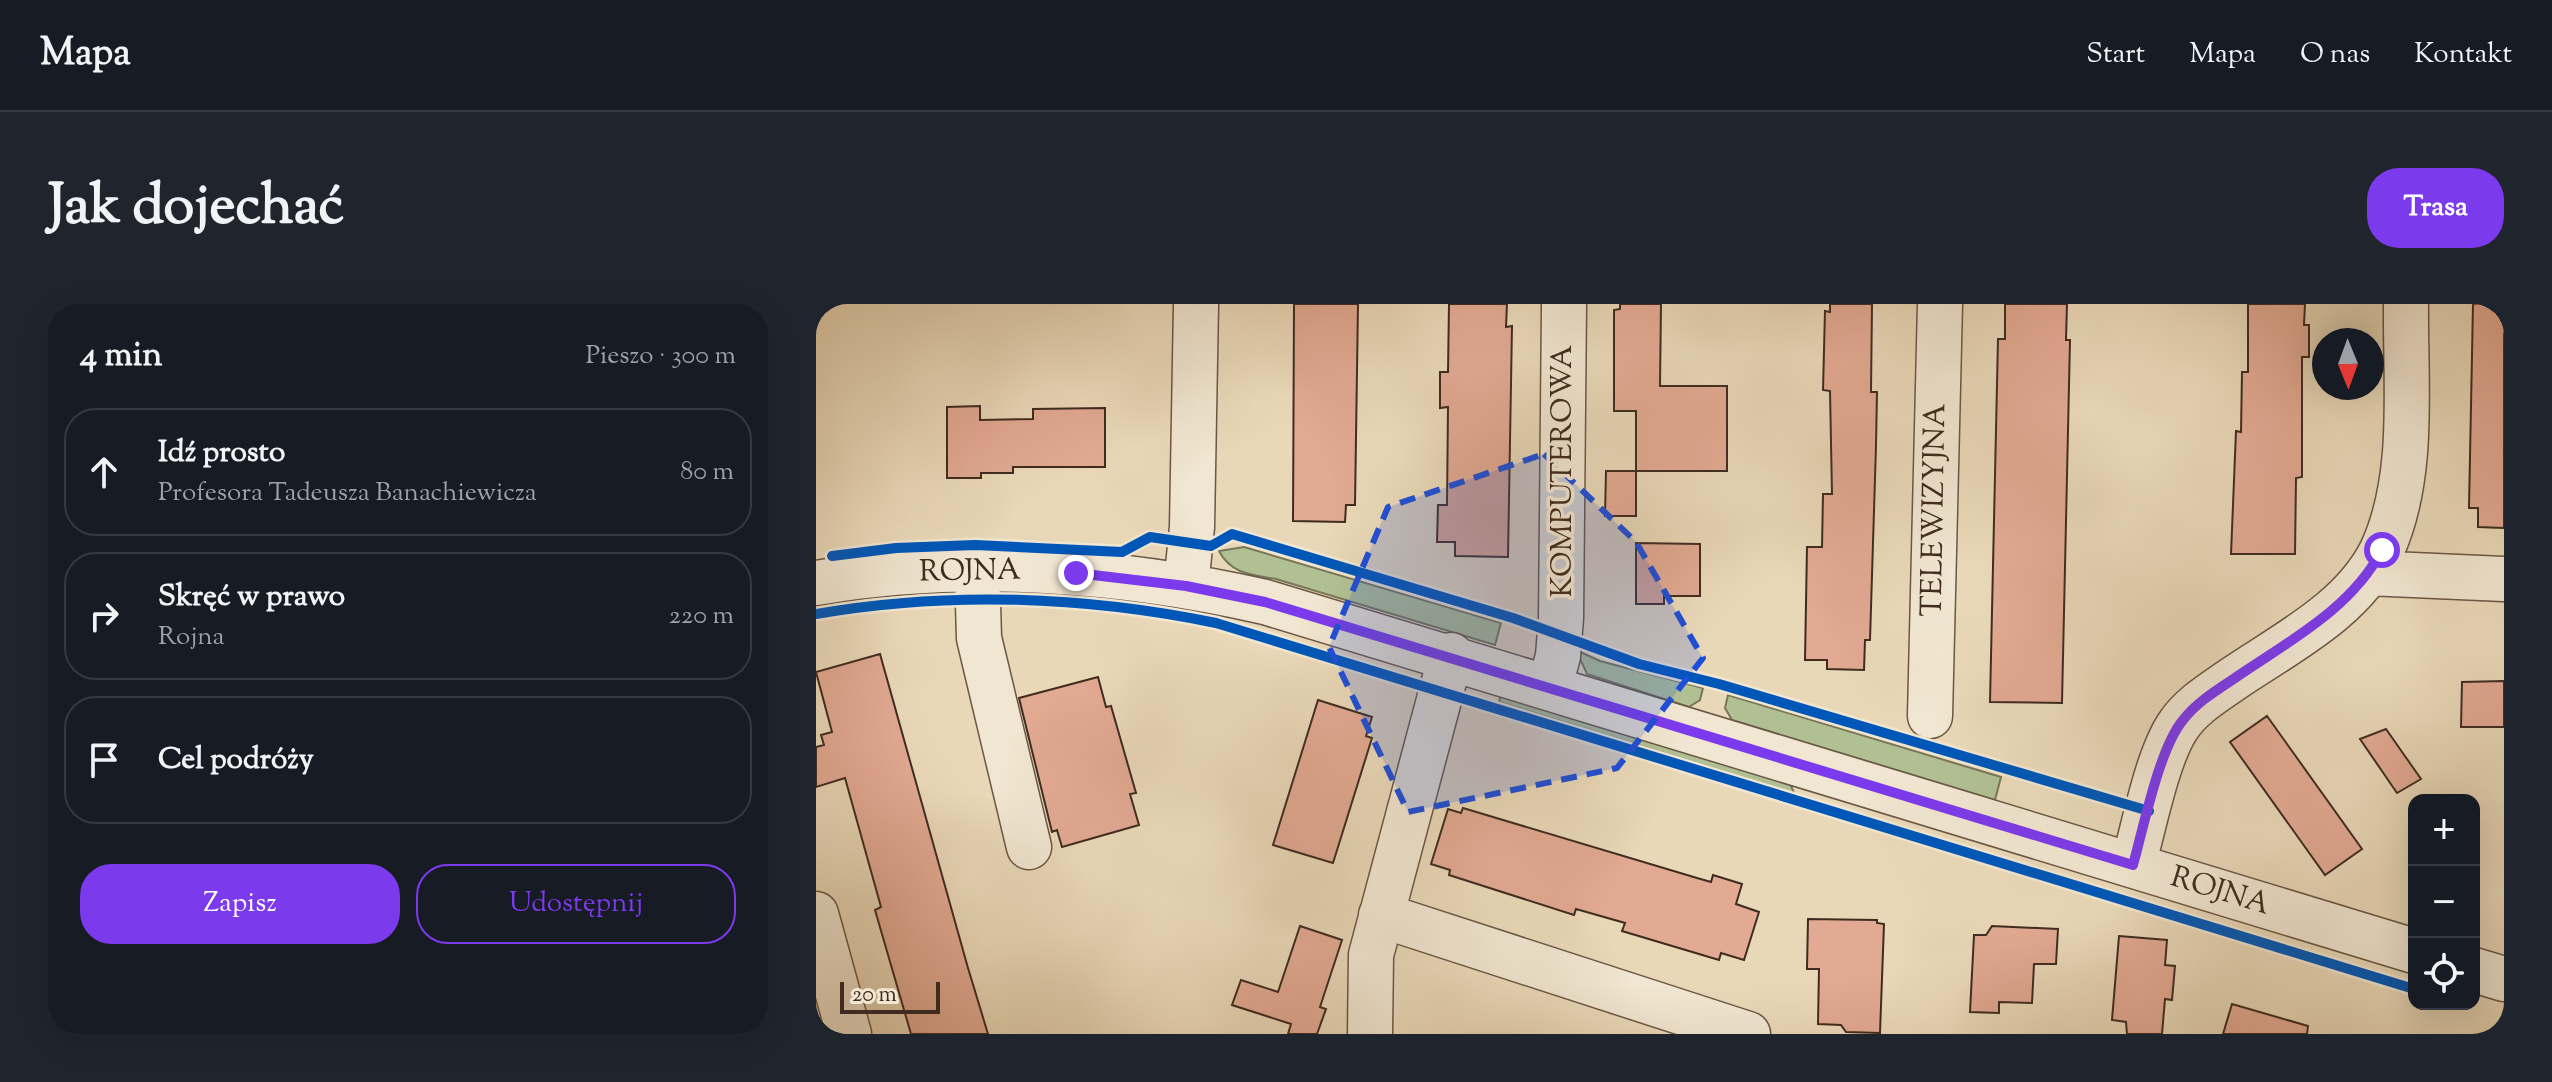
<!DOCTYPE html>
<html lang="pl">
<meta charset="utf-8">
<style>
:root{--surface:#171b24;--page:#20242c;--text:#f1f3f6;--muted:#9ea1a6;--line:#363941;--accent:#7c3aed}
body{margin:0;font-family:"Sorts Mill Goudy",serif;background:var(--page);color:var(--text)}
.controls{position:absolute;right:24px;bottom:24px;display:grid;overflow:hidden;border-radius:16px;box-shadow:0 8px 32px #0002}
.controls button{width:72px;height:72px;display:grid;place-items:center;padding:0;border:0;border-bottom:2px solid var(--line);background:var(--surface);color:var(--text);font:40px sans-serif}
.compass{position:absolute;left:1496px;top:24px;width:72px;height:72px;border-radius:50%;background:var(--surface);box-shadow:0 8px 32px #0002;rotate:179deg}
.scale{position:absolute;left:24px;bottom:20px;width:100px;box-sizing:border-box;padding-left:8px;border:4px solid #3f2c1f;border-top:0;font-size:22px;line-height:28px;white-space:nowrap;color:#3f2c1f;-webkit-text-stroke:6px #f1e6d1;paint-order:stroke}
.stop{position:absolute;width:24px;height:24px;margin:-18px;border:6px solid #7c3aed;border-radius:50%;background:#fff}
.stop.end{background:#7c3aed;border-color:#fff;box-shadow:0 2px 8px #0008}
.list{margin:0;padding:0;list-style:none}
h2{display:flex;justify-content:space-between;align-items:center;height:104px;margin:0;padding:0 32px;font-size:34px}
h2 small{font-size:26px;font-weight:400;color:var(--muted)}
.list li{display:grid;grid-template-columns:52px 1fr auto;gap:24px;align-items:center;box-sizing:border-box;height:128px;margin:0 16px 16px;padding:0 16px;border:2px solid var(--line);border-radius:32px}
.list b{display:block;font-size:30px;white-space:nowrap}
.list p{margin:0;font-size:26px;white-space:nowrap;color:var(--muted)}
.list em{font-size:26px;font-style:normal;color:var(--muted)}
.actions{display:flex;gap:16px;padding:24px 32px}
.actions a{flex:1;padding:18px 0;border:2px solid var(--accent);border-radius:32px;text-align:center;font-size:28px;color:var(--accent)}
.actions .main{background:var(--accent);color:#fff}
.icon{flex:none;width:44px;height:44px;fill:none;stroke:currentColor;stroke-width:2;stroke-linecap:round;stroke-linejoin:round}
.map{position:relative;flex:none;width:1688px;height:730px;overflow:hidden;border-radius:32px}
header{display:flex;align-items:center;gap:48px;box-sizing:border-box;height:112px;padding:0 40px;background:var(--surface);border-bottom:2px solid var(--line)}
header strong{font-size:38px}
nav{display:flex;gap:44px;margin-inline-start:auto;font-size:28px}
.intro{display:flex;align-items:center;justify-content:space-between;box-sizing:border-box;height:192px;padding:0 48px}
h1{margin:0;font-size:56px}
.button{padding:20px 36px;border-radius:32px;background:var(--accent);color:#fff;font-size:28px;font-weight:700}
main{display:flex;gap:48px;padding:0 48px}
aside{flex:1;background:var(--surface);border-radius:32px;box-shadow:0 8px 32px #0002}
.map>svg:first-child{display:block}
.green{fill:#b1c093;stroke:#787659;stroke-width:2}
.building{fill:#e2a993;stroke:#3f2c1f;stroke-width:2}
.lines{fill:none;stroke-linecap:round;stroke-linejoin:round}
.minor-casing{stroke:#6a5745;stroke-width:47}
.minor{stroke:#f1e6d1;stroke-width:44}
.cycleway-casing{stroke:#f1e6d1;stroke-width:15}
.cycleway{stroke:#0057b8;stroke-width:10}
.route{stroke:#7c3aed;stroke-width:10}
.marked{fill:#1d4ed8;fill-opacity:0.2;stroke:#1d4ed8;stroke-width:6;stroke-dasharray:16 10;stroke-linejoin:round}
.labels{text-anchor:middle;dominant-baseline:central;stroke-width:7;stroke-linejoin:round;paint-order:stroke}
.street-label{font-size:30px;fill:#3f2c1f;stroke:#f1e6d1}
</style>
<header>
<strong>Mapa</strong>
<nav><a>Start</a><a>Mapa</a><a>O nas</a><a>Kontakt</a></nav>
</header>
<div class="intro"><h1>Jak dojechać</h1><a class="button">Trasa</a></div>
<main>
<aside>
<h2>4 min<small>Pieszo · 300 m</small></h2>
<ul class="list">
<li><svg class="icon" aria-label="ahead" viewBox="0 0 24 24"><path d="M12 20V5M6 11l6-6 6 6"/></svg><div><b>Idź prosto</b><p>Profesora Tadeusza Banachiewicza</p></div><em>80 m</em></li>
<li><svg class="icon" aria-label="right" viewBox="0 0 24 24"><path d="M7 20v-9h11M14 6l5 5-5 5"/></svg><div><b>Skręć w prawo</b><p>Rojna</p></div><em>220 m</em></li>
<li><svg class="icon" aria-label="arrive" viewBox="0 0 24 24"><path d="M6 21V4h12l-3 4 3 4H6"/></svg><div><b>Cel podróży</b></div></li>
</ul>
<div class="actions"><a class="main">Zapisz</a><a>Udostępnij</a></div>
</aside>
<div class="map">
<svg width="1688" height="730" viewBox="0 0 1688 730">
<rect width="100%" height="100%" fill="#e9d8b8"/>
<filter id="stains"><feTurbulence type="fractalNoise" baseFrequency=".0025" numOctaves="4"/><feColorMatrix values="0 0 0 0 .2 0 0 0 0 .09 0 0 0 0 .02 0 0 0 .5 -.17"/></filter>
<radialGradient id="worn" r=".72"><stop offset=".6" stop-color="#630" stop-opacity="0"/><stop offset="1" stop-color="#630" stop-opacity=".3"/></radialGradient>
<path class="green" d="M428,243L685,319L679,341L460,275C436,271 415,270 403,247Z
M760,346L784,357L887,384L884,396L873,403L771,370Z
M685,390L973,477L978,489L683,398Z
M912,391L1185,473L1179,496L916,416L909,404Z"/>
<path class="building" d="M478,0H542L539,201H530L529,218L477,217Z
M633,0H691L690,23L696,22L692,253L639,252V238H621L622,201H631L632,103L624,104V68H632Z
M804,0H845L844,82H911V167H820V107H798V6L804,5Z
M1014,0H1056L1055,88H1061L1060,142L1054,336H1049L1048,366L1011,365V356H989L991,243H1006L1007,190H1016L1014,87L1007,86L1009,7L1014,8Z
M1189,0H1251L1250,36H1254L1246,399L1174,398L1182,35H1189Z
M1432,0H1489L1488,21H1493V53H1486V173L1480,174L1479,250H1415L1420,127L1425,128L1426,68H1432Z
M1657,0H1688V224L1662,223V204H1653Z
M164,102V116L217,115V105L289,104V163H197V169H165V174H131V103Z
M790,167H820V212H789Z
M820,239L884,240V292H848V300H820Z
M64,350L152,664L172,730H95L59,606L65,603L29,474L0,483V443L8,441L5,431L16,428L0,368Z
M282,373L290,403L295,402L320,489L314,490L323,521L246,543L241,526L236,528L203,394Z
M1688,377V423H1645L1646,378Z
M502,396L556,413L550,432L556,434L517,559L457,541Z
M1451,412L1546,545L1509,571L1414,438Z
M1570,425L1605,475L1581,489L1544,435Z
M647,504L881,574L895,578L897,571L926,580L920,600L943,608L928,656L905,649L903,656L806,627L809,619L760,605L758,611L633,571L634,566L615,560L632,505L645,509Z
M992,615L1061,616V619L1068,620L1064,729L1030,728L1025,721L1002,720L1003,665H991Z
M484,622L526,636L504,703L510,705L501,730H472L475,720L416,701L425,676L462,688Z
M1176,622L1242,625L1240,660H1218L1216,699L1183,698V709L1154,708L1158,631H1170Z
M1303,632L1351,636L1349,661L1359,662L1356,696L1349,695L1346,730H1311L1310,718L1296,716Z
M1416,700L1492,722L1491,730H1407Z"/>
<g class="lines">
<g class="minor-casing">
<path id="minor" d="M161,266L163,334L213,543
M1552,269L1688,275
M0,279C148,254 304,265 449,298L1598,647
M370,282L376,223L380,0
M734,382L742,352L745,314L748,0
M1114,412L1124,0
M1317,561C1328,523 1341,453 1362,422C1375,402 1397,389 1417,375C1470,339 1537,306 1566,246C1600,172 1589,79 1590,0
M0,610L33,730
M565,611L932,730
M1658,666L1688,675
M554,730L555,651L635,351"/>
</g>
<use href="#minor" class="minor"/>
<g class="cycleway-casing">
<path id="cycleway" d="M16,252L80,244L159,241L306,248L334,233L395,242L416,230L697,314L823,360L903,380L1333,507
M0,310C131,287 269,292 400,319L1598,685"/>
</g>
<use href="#cycleway" class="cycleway"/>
</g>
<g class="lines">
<path class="route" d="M260,269L370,282L449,298L1317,561C1328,522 1343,445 1367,416C1381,398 1401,386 1419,374C1473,337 1535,305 1566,246"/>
</g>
<path class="marked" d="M728,150L820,238L887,354L801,464L592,508L513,343L572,203Z"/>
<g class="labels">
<g class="street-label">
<text transform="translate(747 167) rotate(-90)">KOMPUTEROWA</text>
<text transform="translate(1119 206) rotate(-89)">TELEWIZYJNA</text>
<text transform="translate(154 268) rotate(-1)">ROJNA</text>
<text transform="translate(1404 588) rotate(17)">ROJNA</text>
</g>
</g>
<rect width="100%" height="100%" filter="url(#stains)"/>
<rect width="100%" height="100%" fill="url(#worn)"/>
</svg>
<div class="controls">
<button>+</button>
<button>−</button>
<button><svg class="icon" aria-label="locate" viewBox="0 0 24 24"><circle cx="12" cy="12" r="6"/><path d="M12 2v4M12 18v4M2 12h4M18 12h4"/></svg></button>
</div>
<svg class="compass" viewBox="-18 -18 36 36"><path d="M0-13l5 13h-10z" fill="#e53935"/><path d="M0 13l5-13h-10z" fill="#9ea1a6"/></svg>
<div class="scale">20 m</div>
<div class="stop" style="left:1566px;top:246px"></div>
<div class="stop end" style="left:260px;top:269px"></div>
</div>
</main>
